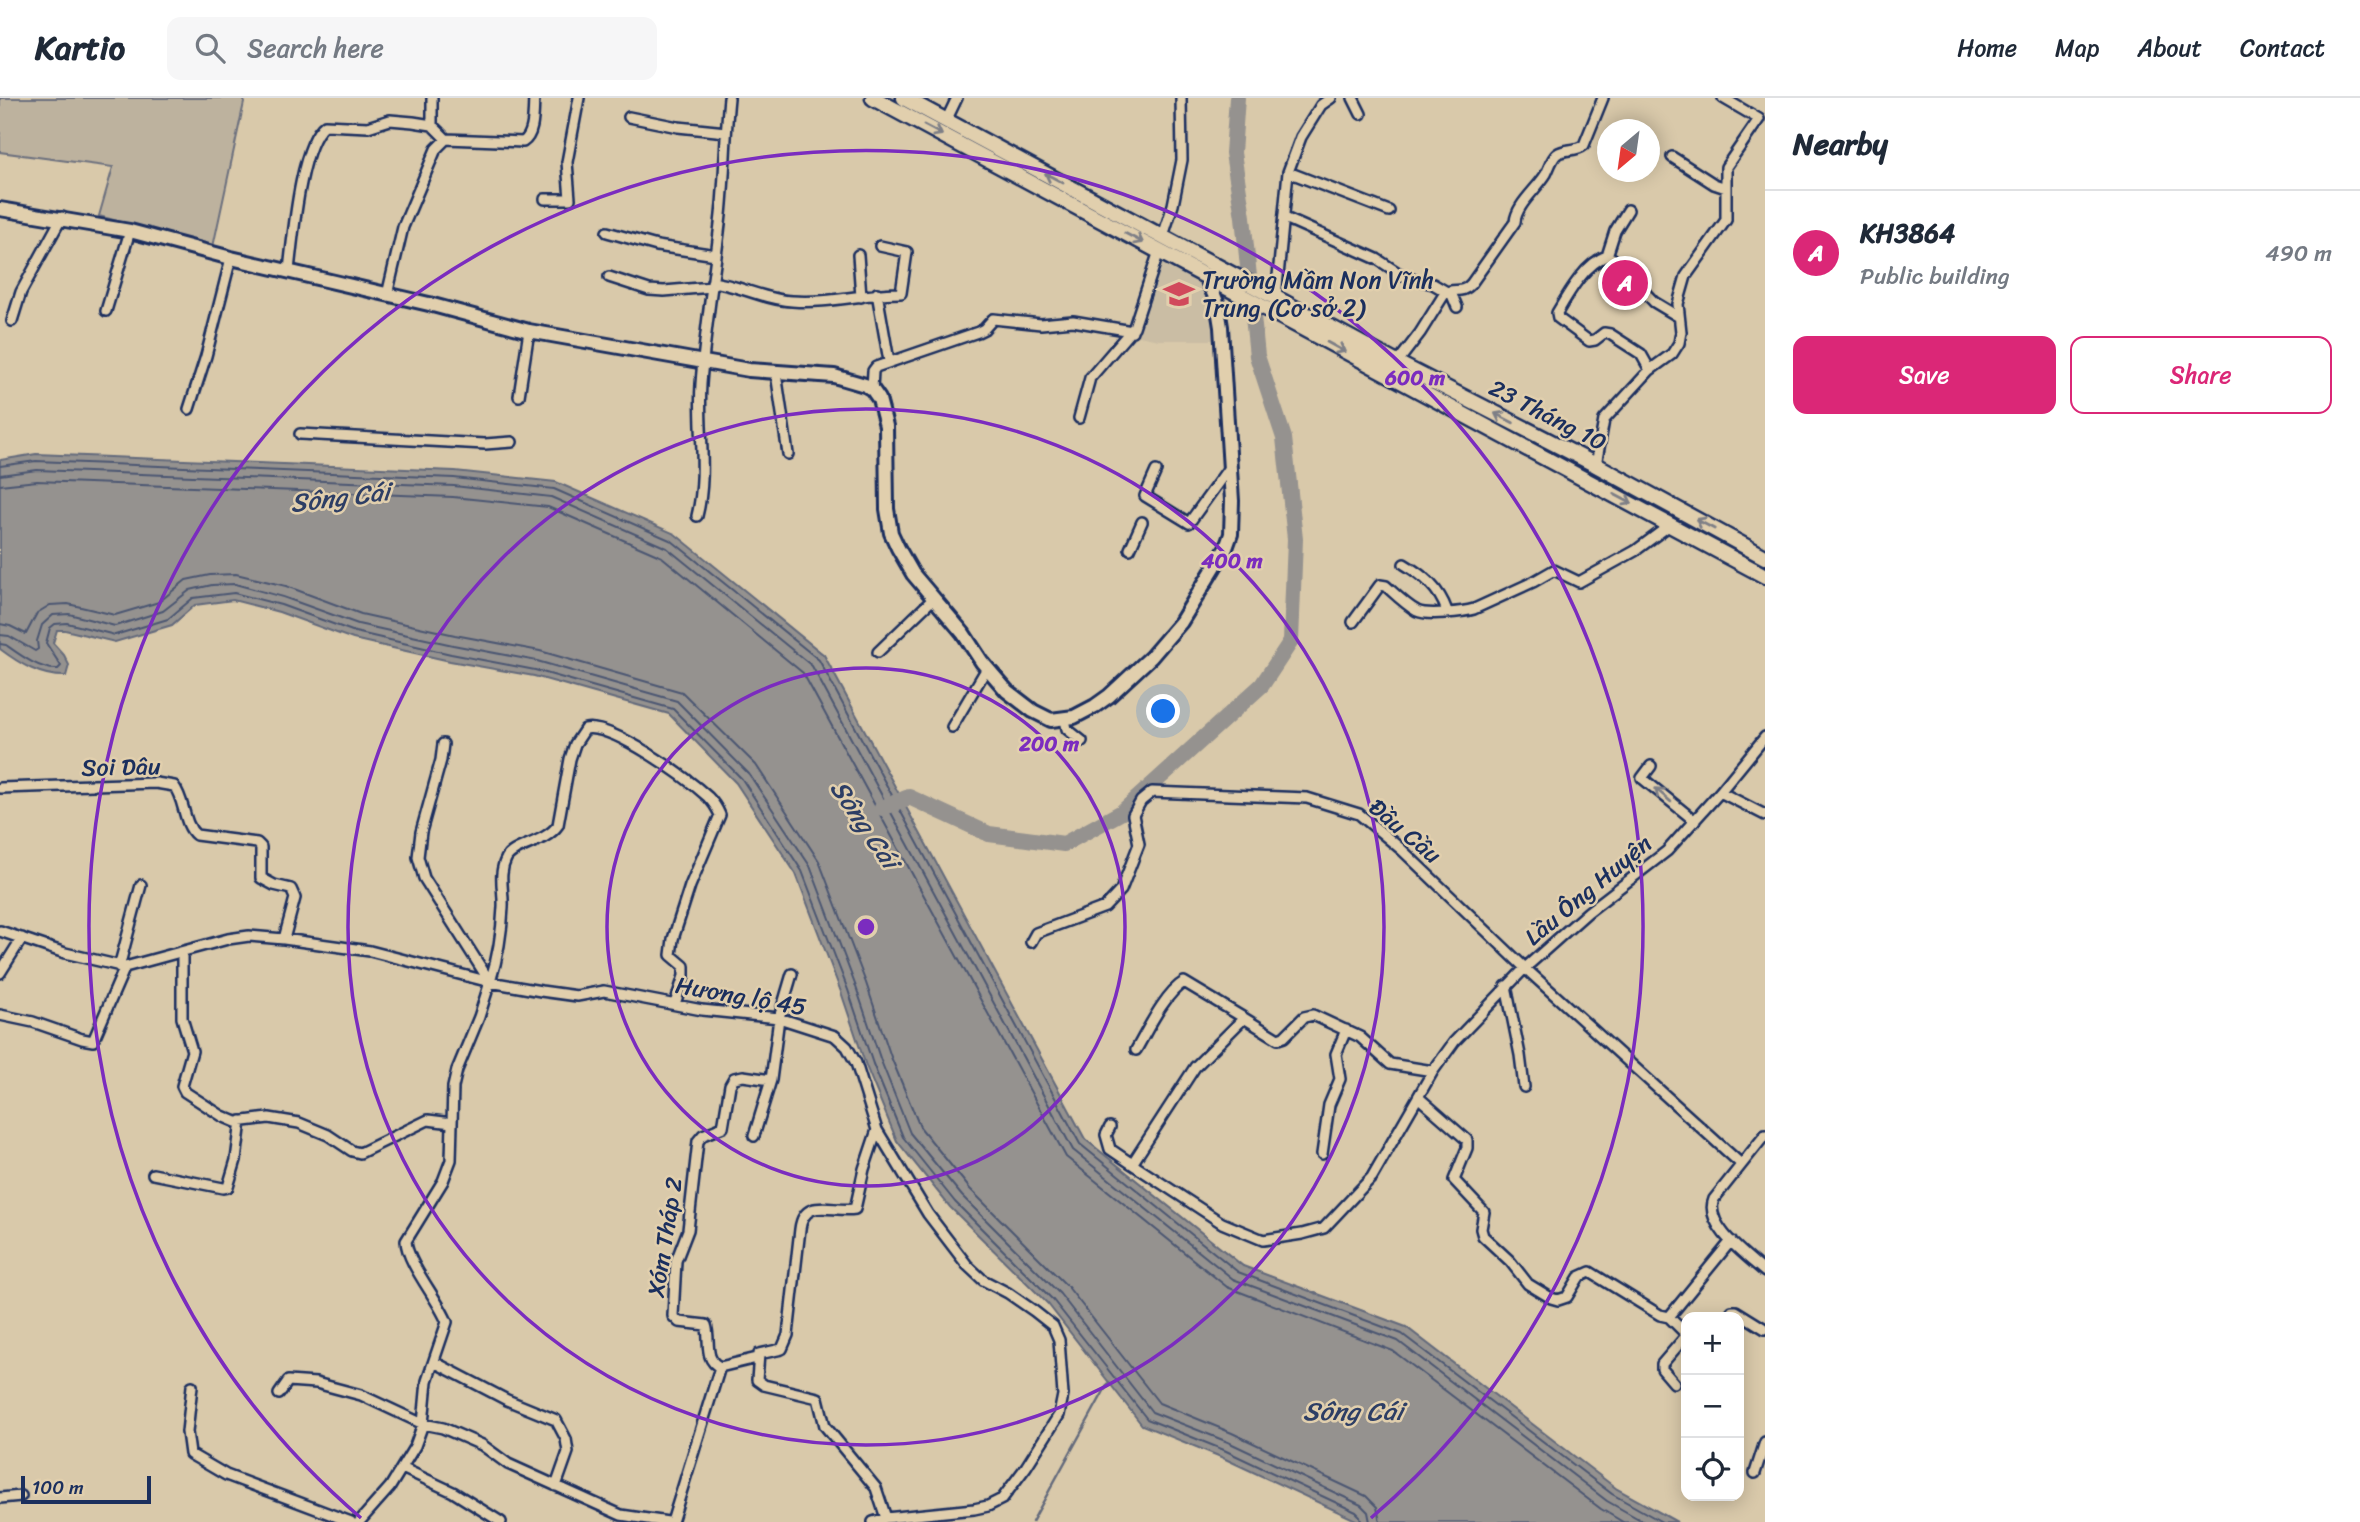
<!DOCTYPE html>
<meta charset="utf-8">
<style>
:root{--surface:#fff;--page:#f6f6f7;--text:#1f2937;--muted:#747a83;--line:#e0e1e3;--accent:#db2777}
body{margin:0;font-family:Sriracha,sans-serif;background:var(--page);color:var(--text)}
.controls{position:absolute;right:21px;bottom:21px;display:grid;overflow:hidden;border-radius:14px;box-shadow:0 4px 18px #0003}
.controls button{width:63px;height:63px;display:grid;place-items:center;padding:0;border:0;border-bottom:2px solid var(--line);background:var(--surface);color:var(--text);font:35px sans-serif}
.compass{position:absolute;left:1597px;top:21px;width:63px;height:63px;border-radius:50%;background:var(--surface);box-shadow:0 4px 18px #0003;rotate:209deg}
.scale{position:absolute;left:21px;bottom:18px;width:130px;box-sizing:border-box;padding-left:7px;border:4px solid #1b2f5e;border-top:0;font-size:19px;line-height:24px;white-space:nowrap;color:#1b2f5e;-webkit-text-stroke:5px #e1cfad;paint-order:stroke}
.you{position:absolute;left:1164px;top:614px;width:24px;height:24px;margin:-18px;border:5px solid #fff;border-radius:50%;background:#1a73e8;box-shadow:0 0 0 10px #1a73e833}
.badge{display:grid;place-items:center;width:46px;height:46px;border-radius:50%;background:var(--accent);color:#fff;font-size:23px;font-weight:700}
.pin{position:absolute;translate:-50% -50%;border:4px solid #fff;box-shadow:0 2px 7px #0006}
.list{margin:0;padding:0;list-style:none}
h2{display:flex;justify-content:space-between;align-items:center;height:91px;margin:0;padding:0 28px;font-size:30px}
h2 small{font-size:23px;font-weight:400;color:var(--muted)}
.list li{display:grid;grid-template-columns:46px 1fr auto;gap:21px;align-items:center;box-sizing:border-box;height:126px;padding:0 28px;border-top:2px solid var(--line)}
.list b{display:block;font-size:26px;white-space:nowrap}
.list p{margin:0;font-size:23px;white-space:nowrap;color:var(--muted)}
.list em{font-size:23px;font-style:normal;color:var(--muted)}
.actions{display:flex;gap:14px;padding:21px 28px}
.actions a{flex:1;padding:16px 0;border:2px solid var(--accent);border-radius:14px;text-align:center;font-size:24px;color:var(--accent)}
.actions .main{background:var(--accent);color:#fff}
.icon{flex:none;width:38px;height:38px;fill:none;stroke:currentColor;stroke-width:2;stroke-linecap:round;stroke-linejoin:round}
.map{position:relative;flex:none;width:1765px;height:1424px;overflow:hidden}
header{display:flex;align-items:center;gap:42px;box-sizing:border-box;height:98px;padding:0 35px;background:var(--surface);border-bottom:2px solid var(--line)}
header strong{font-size:33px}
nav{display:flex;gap:38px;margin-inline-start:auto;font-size:24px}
.search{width:490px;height:63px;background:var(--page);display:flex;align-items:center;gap:18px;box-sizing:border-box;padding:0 24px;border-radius:14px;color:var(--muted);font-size:26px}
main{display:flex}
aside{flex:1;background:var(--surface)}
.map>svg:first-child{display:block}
.built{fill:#cabda4}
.green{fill:#bdb29e;stroke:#6c707e;stroke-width:2}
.water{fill:#95928f;stroke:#646a7b;stroke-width:2}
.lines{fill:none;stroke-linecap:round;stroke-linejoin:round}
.shore{stroke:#4c5772;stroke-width:2}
.stream{stroke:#646a7b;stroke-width:2.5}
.river{stroke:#95928f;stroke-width:16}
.street-casing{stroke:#1b2f5e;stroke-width:14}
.secondary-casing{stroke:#1b2f5e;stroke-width:18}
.primary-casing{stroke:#1b2f5e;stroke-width:19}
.street{stroke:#e1cfad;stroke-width:9}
.secondary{stroke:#e1cfad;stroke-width:12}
.primary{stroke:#e1cfad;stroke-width:14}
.oneway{stroke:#7e7f86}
.ring{fill:none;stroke:#7b2cbf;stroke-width:3.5}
.labels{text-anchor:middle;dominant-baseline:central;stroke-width:5;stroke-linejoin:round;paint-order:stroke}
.poi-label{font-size:24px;fill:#1b2f5e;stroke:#e1cfad;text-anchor:start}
.street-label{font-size:24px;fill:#1b2f5e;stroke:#e1cfad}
.water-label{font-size:26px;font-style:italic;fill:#2d3e65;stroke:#e1cfad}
.centre{fill:#7b2cbf;stroke:#e1cfad;stroke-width:3.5}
.ring-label{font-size:21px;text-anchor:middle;font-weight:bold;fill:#7b2cbf;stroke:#e1cfad;stroke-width:5;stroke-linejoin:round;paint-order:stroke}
</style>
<header>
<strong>Kartio</strong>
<div class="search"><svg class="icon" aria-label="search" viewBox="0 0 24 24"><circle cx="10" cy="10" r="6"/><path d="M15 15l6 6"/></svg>Search here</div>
<nav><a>Home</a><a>Map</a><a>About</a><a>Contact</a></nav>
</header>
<main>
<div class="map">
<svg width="1765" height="1424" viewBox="0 0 1765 1424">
<rect width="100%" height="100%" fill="#d9c9aa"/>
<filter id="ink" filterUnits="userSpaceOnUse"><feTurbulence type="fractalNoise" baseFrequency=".0143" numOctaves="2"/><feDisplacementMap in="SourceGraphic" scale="14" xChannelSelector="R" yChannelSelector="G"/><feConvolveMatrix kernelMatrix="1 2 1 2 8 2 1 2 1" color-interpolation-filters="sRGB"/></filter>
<g filter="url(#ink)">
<path class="built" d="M1162,166L1206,187L1214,206L1216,242H1159L1134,237L1156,170Z"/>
<path class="green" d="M0,0H245L213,149L99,118L113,69L0,54Z"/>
<path class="water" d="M36,356L455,373L556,384L675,436L824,557L1085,1041L1243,1168L1406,1229L1617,1391L1677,1424H1360L1221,1359L1142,1327L1048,1206L950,1109L897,1043L866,968L841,894L796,776L736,685L669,616L534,578L450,563L353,541L279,514L233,502L195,507L172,527L115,544L65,532H57L53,545L64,557L69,567L66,578C41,579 20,566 0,551V362Z"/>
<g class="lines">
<path class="shore" d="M0,368L36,363L454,380L554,391L672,443L819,562L1080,1046L1238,1174L1402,1236L1612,1396L1662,1424
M0,377L37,372L454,388L551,399L667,450L812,568L1073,1052L1233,1181L1398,1243L1607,1403L1644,1424
M0,387L37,383L453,399L548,409L662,459L803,575L1066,1059L1227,1189L1393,1253L1601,1411L1623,1424
M0,526L10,528L26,536L37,515L50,507L68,506L115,517L159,504L186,482L210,477L236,476L286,488L361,516L455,537L540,553L682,594L756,667L819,763L866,885L891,959L920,1029L970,1091L1068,1189L1159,1305L1232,1335L1366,1398L1377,1409L1380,1424
M0,537L9,538L35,553L38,551L37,543L42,527L53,517L69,516L115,528L163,513L190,492L212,487L235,486L283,499L358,526L453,547L537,563L677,603L749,676L810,768L856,889L881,963L910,1035L962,1098L1060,1196L1152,1314L1228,1344L1361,1407L1368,1414L1370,1424
M0,546L6,547C20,557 40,572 58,571L61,568L46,545L50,530L55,526L67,525L115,537L168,521L193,500L234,495L281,507L355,534L451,556L535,572L673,611L742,681L802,773L848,892L873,966L903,1039L955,1104L1053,1202L1147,1321L1224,1352L1356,1414L1360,1418L1361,1424"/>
<path class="stream" d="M1032,1424L1109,1284"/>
<path class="river" d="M882,710L909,699L989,736L1064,746L1122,714L1262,587L1291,543L1295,441L1284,340L1257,258L1243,119L1233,55L1237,0"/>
<g class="street-casing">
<path id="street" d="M432,0V27
M1353,0L1361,16
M629,19L678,29L726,34
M946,23L957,0
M1672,59L1714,86L1726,90
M1288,74L1389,113
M545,101H570L567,64L579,0
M1285,120L1377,161L1403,178L1433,186L1452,197L1457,209
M607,134L657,148L716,157
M1163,138L1173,107L1182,62L1181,0
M858,157L861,199
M1607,158L1615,133L1628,112
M289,172C293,140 300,46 325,27L368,29L390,22L413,24L432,27L446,41
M609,179L649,192L664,193L712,189
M712,184C739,187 765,202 792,203C829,206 865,195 901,195L907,154L880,148
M877,195L889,263
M387,197L403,129L436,51L446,41L523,44C535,36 533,14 534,0
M1276,199L1288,74L1301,39L1321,7L1331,0
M106,213L130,133
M12,223L21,194L62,119
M1397,265L1420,235L1445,195C1454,189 1461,197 1471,186L1515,124C1516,107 1537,91 1546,76C1549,70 1552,60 1557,56C1565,50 1576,54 1584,47L1603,0
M1650,272L1641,256L1610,236L1604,235L1595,242L1589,243L1558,220L1557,215C1568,196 1585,165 1607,158L1612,160L1654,204L1679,219
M776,275L788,356
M872,291L873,273L876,269L978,234L984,231L993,221L1041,226L1073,223L1132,233
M519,298L529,233
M189,311L206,258L231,160
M1079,320L1090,280L1134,229L1159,153
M300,336L485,346L512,344
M1596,367L1604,322L1650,272L1672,256L1679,245L1681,234L1678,206L1686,178L1726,122V69L1759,21L1723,0
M1156,373L1145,398L1189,425L1228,371
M697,418C708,374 698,331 701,286C705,229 715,173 721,117C725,78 725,39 729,0
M1130,451L1142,424
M1404,466C1424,478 1439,490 1447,513
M1353,524L1380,487L1386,488C1395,496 1406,507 1417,513C1427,518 1464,514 1474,511L1533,484L1554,472L1579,484L1635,453L1670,427
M878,554L933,501
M1065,622L1067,631L1082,643
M952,629L987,570
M1651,668L1642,680L1695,723
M0,690L156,685L174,688C185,702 183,726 196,737L257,745L261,749V780L274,787L291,791L295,800L284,841
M1720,694L1765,717
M0,833L65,855L125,869L228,841L249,838L284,841L370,853L490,884L541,893L577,898L604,893L702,912L779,920L835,938L847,949L856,965L877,1032L928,1116L967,1167L983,1182L1008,1195L1034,1213L1053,1228L1059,1242L1063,1297L1059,1317L1026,1369L1002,1401L988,1408L974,1411L886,1420L873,1424
M1031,844L1036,835L1105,809L1121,792L1139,746L1133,717L1141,703L1152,694L1307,700L1359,716L1401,751L1525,870L1741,1066
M182,854V920L192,953L182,988L185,994L222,1018L236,1024L269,1020L299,1025L328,1037L352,1053L360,1055L428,1022L452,1025
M119,869L141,787
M0,875L22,840
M490,884C498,859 502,834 503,809C504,793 498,776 506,761C512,747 545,746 558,727L570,661L575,646L585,631C612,625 687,680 708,699C713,704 717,710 720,717L690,788L673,841L671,857L684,868V878L675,906
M1506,888L1520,957L1524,989
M0,917L33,924L82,941L93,943L125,869
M1136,952C1147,933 1165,895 1184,884L1244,920
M1433,973L1390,966L1360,939L1313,917L1304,919L1284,939L1278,941L1244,920L1195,969L1132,1066L1222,1125L1263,1142L1302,1136L1324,1130L1372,1079L1433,973L1454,944L1525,870L1588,814L1667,753L1720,694L1765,639
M1418,999L1467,1042V1050L1454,1082L1484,1114L1481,1131L1483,1138L1510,1163L1528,1186L1551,1200L1558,1202L1567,1199L1579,1179L1590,1174L1660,1217L1669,1219L1731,1143
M1110,1029L1106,1037L1110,1051L1132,1066
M877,1032L864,1071L855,1111C833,1115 804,1098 800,1131L788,1237L782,1251L759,1256L757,1282L764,1287L818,1300L825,1328L876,1390L886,1420
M1765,1037L1714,1101C1703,1127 1747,1158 1765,1174
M754,1038L771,982
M1322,1056L1329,1007L1340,981L1336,956L1346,932
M153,1076L223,1090L228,1089L236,1062L241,1023
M1669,1219L1686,1236
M1728,1219L1732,1213H1736L1765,1231
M434,1264L507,1302L556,1322L566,1341L568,1354L556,1388
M720,1269L757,1260
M1674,1285L1662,1271V1266L1686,1238
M192,1288L187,1334L190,1356L226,1377L351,1424
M279,1296L288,1283L316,1285L361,1297L423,1326L443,1330L482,1347L508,1366L621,1417L668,1424
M402,1370L453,1394L501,1424
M1755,1375L1765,1344
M0,1400L21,1398
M359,1424L390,1389L415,1348L423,1326L427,1283L447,1224C438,1201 407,1165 406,1143L443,1083L451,1062L453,989L457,972L479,919L490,884L424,780L418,759L421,734L441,662L443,646
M672,1424L720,1269C703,1262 711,1241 706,1227L679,1224L673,1218L676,1163L688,1132L698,1043L703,1037L723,1029L730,987L734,980L743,978L771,982L779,920L792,876"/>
</g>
<g class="secondary-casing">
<path id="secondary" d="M0,111L130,133L231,160L429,206L529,233L749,272L834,278L865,287L872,291L879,301L886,328L887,411L891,435L898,450L913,476L963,535L982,564L1007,593L1033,613L1051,622L1074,619L1095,608L1109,598L1151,559L1181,524L1226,450L1231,436L1232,403L1221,229L1217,204L1206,178"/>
</g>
<g class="primary-casing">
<path id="primary" d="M873,0L1765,478
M904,0L1397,265L1596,367L1765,459"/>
</g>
<use href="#street" class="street"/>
<use href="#secondary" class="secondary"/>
<use href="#primary" class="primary"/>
</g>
<defs><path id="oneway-shaft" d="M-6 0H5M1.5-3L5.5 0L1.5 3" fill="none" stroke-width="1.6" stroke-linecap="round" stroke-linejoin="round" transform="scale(1.75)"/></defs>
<g class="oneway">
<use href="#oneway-shaft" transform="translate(933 32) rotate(28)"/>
<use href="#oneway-shaft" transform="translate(1054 80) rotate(-152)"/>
<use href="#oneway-shaft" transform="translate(1134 140) rotate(28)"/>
<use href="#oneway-shaft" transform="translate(1336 249) rotate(29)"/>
<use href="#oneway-shaft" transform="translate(1504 320) rotate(-153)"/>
<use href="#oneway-shaft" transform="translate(1623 401) rotate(28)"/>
<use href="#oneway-shaft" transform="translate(1705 426) rotate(-152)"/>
<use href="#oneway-shaft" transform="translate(1663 697) rotate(-139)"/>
</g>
</g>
<g class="ring">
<circle cx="866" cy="829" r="259"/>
<circle cx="866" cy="829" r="518"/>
<path d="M361 1420A777 777 0 1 1 1371 1420"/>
</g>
<defs>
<g id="school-bare" transform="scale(2.415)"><path d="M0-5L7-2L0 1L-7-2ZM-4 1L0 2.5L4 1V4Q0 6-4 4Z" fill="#d1495b" stroke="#e1cfad" stroke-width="2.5" paint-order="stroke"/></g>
</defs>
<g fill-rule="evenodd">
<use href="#school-bare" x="1179" y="196"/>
</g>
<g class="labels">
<g class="poi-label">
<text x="1202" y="182">Trường Mầm Non Vĩnh<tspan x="1202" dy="28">Trung (Cơ sở 2)</tspan></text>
</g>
<g class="street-label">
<text transform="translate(1548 317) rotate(27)">23 Tháng 10</text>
<text transform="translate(121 669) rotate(-1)">Soi Dâu</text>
<text transform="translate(1405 733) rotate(40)">Đầu Cầu</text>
<text transform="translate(1588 792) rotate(-40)">Lầu Ông Huyện</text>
<text transform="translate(741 898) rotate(10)">Hương lộ 45</text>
<text transform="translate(665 1139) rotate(-81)">Xóm Tháp 2</text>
</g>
<g class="water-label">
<text transform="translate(340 399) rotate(-7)">Sông Cái</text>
<text transform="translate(865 726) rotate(56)">Sông Cái</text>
<text x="1353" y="1313">Sông Cái</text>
</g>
</g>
<circle cx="866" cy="829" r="10" class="centre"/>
<g class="ring-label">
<text x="1415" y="287">600 m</text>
<text x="1232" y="470">400 m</text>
<text x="1049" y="653">200 m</text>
</g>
</svg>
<div class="controls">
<button>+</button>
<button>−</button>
<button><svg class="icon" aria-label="locate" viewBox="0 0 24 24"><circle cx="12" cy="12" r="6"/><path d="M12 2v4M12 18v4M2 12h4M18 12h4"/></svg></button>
</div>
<svg class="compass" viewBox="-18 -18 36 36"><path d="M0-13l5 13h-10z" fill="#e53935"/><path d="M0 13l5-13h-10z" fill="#747a83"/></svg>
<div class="scale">100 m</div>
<div class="you"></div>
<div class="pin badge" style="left:1625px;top:185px">A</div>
</div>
<aside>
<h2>Nearby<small></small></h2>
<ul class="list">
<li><span class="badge">A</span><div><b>KH3864</b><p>Public building</p></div><em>490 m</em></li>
</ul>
<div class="actions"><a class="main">Save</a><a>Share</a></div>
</aside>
</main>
